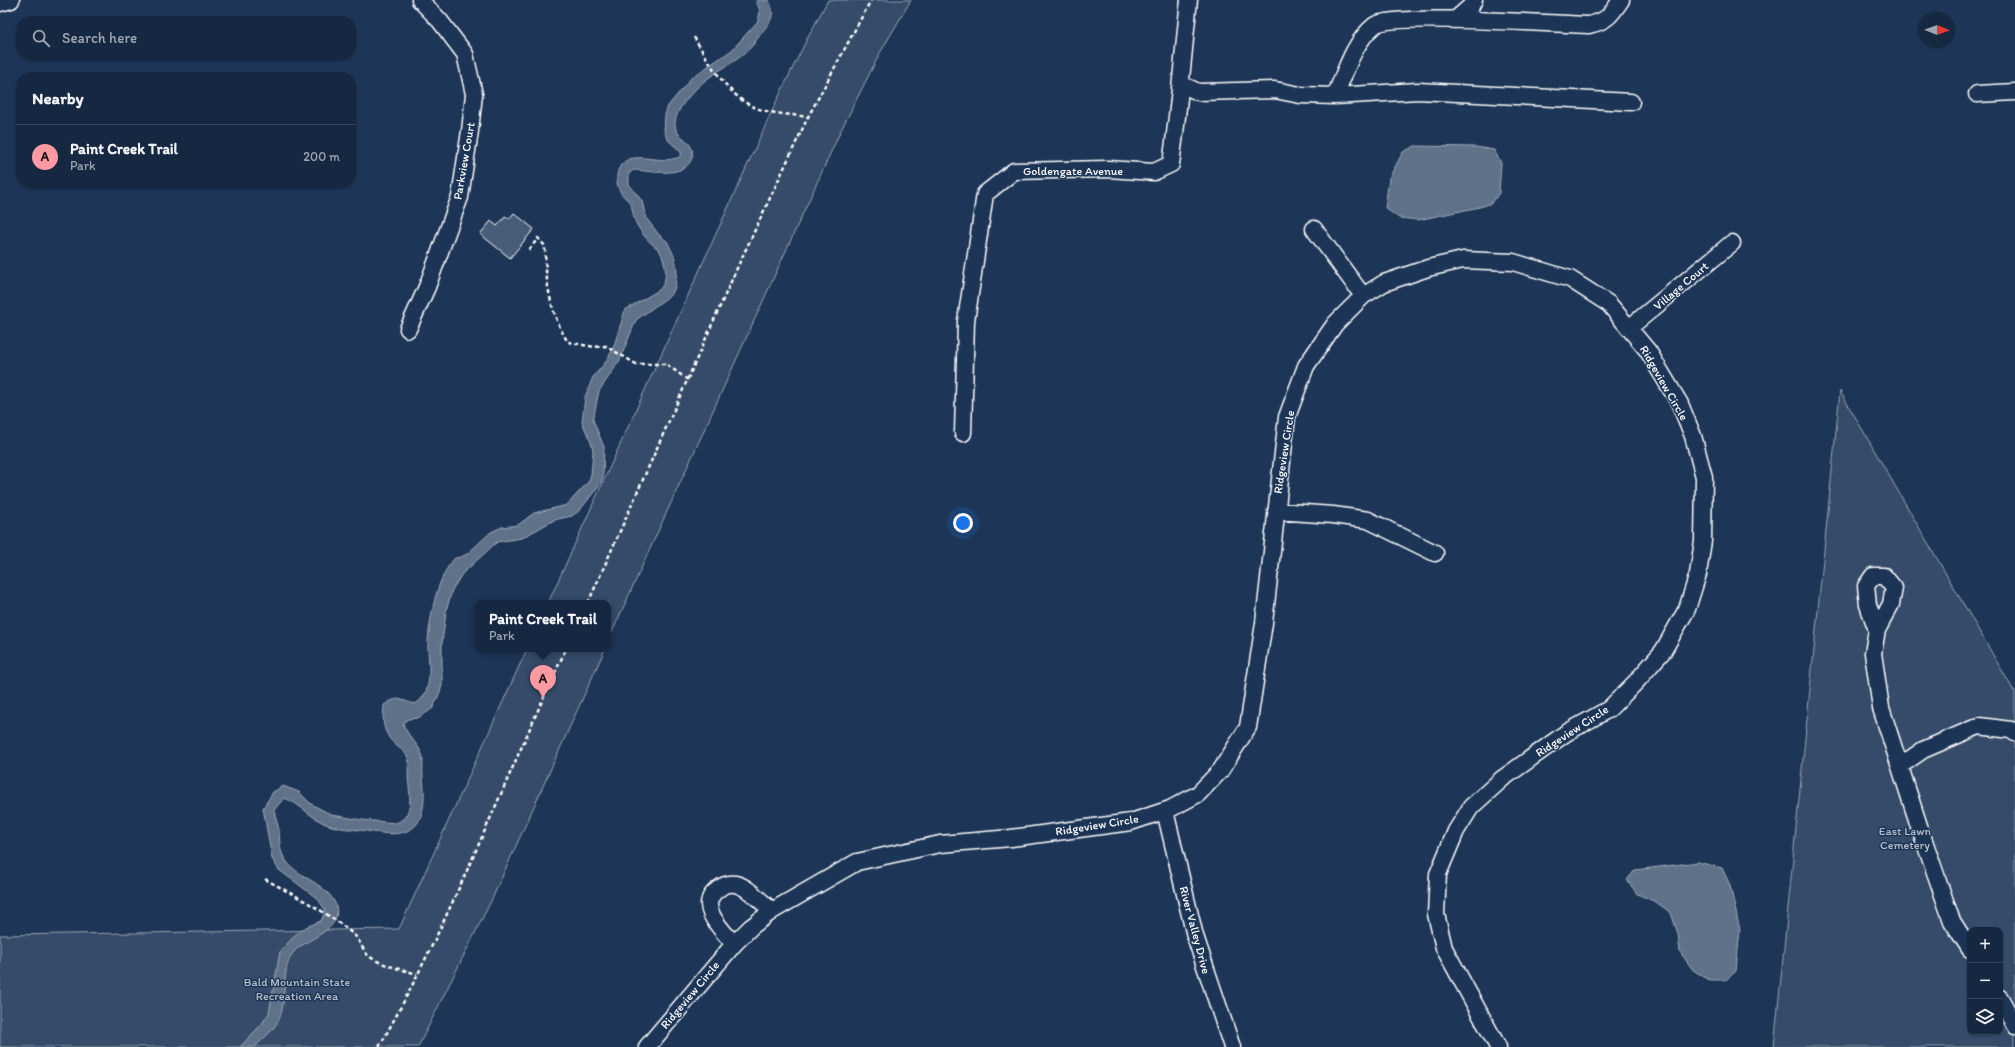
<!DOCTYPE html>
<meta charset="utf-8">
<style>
:root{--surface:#162841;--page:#1f3048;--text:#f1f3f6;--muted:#9ea6b1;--line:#35445a;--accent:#ff9aa2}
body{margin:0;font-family:Itim,sans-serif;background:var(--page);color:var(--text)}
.controls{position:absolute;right:12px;bottom:12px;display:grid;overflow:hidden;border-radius:8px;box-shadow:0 1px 3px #0004}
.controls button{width:36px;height:36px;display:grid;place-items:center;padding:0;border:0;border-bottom:1px solid var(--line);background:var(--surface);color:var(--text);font:20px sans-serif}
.compass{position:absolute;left:1919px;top:12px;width:36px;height:36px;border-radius:50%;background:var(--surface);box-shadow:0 1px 3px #0004;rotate:91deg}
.you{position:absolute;left:963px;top:523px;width:14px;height:14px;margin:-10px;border:3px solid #fff;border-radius:50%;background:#1a73e8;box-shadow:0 0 0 6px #1a73e833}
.badge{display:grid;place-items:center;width:26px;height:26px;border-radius:50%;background:var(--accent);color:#111;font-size:13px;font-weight:700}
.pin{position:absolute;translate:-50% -33px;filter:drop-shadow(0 1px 2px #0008)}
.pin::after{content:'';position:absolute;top:21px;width:14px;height:12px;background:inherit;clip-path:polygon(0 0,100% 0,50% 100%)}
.popup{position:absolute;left:475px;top:600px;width:136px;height:52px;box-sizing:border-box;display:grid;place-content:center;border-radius:8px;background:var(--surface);filter:drop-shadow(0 1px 3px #0005);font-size:13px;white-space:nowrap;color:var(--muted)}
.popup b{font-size:15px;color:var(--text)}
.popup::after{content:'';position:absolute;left:50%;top:100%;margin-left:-8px;border:8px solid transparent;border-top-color:var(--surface)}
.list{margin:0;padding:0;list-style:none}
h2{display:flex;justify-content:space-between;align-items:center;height:52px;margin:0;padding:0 16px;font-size:17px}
h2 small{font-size:13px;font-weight:400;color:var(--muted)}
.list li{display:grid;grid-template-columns:26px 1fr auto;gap:12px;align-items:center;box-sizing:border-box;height:64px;padding:0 16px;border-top:1px solid var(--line)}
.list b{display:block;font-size:15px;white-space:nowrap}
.list p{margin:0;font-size:13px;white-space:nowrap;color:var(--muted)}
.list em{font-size:13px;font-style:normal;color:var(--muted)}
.icon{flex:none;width:22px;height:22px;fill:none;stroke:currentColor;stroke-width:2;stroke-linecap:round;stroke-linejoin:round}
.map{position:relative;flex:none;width:2015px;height:1047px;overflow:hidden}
.search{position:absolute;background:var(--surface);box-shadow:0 1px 3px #0004;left:16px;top:16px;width:340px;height:44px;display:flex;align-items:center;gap:10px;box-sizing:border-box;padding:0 14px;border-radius:16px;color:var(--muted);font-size:15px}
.panel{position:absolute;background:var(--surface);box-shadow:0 1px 3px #0004;left:16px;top:72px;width:340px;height:116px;border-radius:16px}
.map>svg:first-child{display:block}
.green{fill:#364b69;stroke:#9aa5b4;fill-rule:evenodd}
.water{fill:#617289;stroke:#a0aab8}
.building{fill:#4a5d79;stroke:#fff}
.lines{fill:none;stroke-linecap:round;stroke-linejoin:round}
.minor-casing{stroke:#fff;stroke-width:19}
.path{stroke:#fff;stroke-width:2.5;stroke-dasharray:4 3;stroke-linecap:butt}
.minor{stroke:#1d3557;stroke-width:16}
.labels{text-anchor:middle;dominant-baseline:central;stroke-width:3;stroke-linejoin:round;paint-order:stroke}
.street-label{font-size:12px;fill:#fff;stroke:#1d3557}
.park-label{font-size:12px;fill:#b9c0ca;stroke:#1d3557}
</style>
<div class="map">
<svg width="2015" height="1047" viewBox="0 0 2015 1047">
<rect width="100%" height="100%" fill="#1d3557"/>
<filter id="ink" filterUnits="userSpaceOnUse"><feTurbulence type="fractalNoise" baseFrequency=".025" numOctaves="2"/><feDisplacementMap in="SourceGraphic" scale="8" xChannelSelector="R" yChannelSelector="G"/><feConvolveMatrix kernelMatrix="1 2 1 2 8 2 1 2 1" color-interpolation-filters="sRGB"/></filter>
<g filter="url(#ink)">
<path class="green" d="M828,0H911L880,53L841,130L608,641V603H548L777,100L806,41Z
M1840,391L2015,693V1047H1774ZM1970,930H2000V1032H1970Z
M527,649H605L492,899L418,1047H0V935L399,929Z"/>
<path class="water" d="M756,0H769C778,20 767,23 758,38C744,61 719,67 700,85C691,94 676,109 675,123C675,137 686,136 691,147C693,150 693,155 692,158C685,179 651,171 634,170L629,173V184L642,201L646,218L660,236L667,241L675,258L677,270L675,287L672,294L636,320L619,362L599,391L593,420L604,447L603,477L601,483L580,510L572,516L554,520L522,538L497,542L462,574L452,590L446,612L442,643V686L438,697L433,708L426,713L418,718L408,719L403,723C407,736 417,742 422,754C424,761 422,770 423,778C425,792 426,821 411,829C399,837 380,833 367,831C354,829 340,829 328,825C310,818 300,803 284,798L274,810C275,817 278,824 279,830C280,842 279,852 287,862C299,878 330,885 336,906C343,932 304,938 292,954C281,971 287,998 280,1017C275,1030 264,1037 255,1047H240L261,1025L269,1013L280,952L295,935L306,927L321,921L324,914L325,910L318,899L279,870L272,859L263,808L273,792L283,786L299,792L311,804L332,815L362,820L396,823C418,814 407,788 408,770C408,766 410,762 408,758C406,753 402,750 398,747C383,735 382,723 384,705C399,695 399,700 415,704C436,692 427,661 428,641C430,616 437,576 455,558L461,557L467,554L491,532L502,527L518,525L534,513L567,505L589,481L591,474L593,452L592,445L582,422L585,397L593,377L605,363L613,349L625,310L659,290C669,281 666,261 659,250C657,248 654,246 652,244C646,239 641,232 637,225C633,218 633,211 631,204C629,200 623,197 621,193C615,184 615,169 624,162C637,151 664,166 681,156V152L667,139L664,131L665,115L668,106L692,77L732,50L758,21L760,11Z
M1415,146L1476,147L1494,150L1501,163L1499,193L1492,203L1480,207L1418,220L1399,218L1385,208L1389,178L1403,152Z
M1698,862L1722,868L1730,885L1740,930L1736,971L1726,980H1709L1693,970L1680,952L1678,934L1671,913L1656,902L1637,894L1627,880L1635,870Z"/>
<path class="building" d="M514,213L534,229L510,258L480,234L491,221L497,226L506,216L509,219Z"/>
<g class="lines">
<g class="minor-casing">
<path id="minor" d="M0,3L11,0
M1455,20L1471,6L1474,0
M1181,84L1198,92L1275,90L1300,95L1335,96L1418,91L1631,102
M1977,94L2015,92
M1335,96C1345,73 1354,41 1375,25C1391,13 1558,24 1589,25C1607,21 1611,15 1621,0
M1314,229L1363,296
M1629,328L1732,243
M408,329L427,287L460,197L470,131L474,94L465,54L440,21L420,0
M963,433L966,321L985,194L1014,171L1108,169L1154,172L1171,164C1179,109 1183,55 1189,0
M1276,511L1333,515L1368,520L1435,553
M1877,630L1868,605L1866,586L1873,576H1884L1894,588L1891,604L1877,630L1873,653L1881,708L1920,829L1952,921L1970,949
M1900,766L1923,750L1979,726L2011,730L2015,733
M1165,811L1195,936L1232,1047
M734,944C722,930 696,906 717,890C722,886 728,883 735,884C748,886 762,903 772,911
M2000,998L2015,1025
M647,1047L734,944L751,927L772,911L857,862L940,844L1011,838L1131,822L1170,809L1198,794L1221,770L1248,727L1264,623L1287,417L1306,366L1335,324L1363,296L1384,283L1428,268L1463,260L1513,262L1570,279L1609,304L1648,351L1680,404L1693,436L1704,477L1703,541L1698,574L1687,609L1663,651L1636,682L1609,709L1566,733L1502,779L1471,807L1456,831L1438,874L1436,914L1444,948L1498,1047"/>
</g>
<path class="path" d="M694,37C706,58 726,92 748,104C765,114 788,114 808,117
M529,250L538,238L545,246C545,279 550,314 568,342L594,347L606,346L636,364H666L688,380
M588,603L738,266L808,117L871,0
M265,879C295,896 331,913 356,937C361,943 364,953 370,957C384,966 401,969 417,974
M379,1047C451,920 504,781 566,649"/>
<use href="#minor" class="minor"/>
</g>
</g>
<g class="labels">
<g class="street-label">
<text transform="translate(464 161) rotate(-80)">Parkview Court</text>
<text x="1073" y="171">Goldengate Avenue</text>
<text transform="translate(1681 286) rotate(-40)">Village Court</text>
<text transform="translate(1664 383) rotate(60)">Ridgeview Circle</text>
<text transform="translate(1284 452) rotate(-81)">Ridgeview Circle</text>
<text transform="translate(1572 731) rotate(-33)">Ridgeview Circle</text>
<text transform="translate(1097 825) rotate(-9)">Ridgeview Circle</text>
<text transform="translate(1195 930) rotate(75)">River Valley Drive</text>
<text transform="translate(690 995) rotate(-50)">Ridgeview Circle</text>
</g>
<g class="park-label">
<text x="1905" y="831">East Lawn<tspan x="1905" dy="14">Cemetery</tspan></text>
<text x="297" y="982">Bald Mountain State<tspan x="297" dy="14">Recreation Area</tspan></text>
</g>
</g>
</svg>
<div class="controls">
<button>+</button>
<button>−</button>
<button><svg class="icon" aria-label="layers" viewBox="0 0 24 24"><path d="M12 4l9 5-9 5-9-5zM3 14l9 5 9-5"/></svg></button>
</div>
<svg class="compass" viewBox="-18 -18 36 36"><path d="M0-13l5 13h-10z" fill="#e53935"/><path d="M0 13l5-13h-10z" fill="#9ea6b1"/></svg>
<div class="you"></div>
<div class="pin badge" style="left:543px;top:698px">A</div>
<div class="popup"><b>Paint Creek Trail</b>Park</div>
<div class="search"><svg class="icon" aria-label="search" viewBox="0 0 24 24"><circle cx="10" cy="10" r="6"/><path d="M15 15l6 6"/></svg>Search here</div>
<section class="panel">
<h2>Nearby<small></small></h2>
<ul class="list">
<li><span class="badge">A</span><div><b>Paint Creek Trail</b><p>Park</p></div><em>200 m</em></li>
</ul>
</section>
</div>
